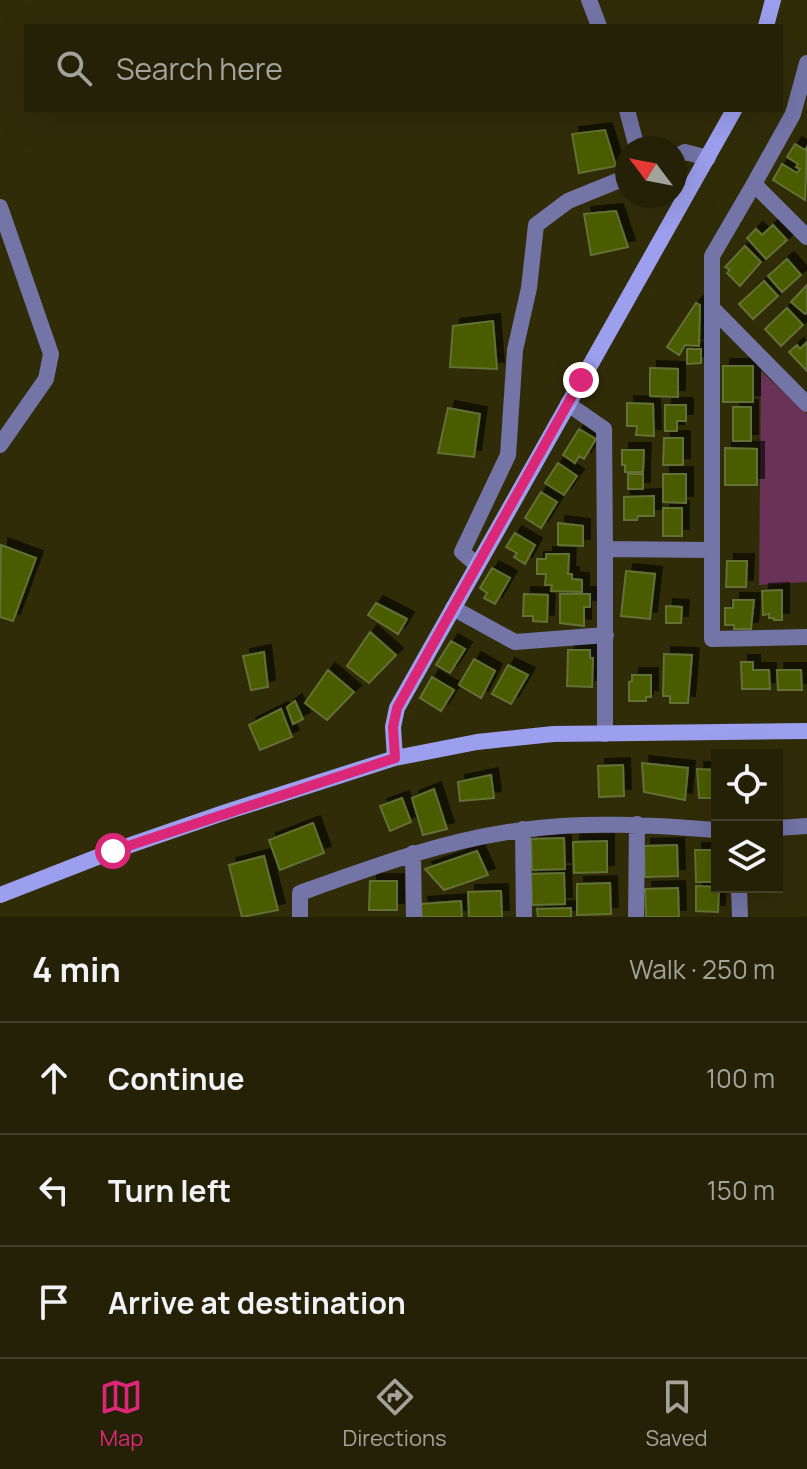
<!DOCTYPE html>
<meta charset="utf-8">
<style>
:root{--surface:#252106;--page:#312e14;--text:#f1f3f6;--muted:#a3a39b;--line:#423e28;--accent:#db2777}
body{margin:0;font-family:Manrope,sans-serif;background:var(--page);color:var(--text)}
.controls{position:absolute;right:24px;bottom:24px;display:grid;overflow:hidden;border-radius:0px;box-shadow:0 8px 32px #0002}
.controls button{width:72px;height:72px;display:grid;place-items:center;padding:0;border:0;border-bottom:2px solid var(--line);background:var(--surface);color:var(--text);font:40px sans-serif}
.compass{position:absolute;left:615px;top:136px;width:72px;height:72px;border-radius:50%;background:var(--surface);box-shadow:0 8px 32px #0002;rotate:302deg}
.stop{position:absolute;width:24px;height:24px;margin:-18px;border:6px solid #db2777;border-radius:50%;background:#fff}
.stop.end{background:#db2777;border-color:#fff;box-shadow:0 2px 8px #0008}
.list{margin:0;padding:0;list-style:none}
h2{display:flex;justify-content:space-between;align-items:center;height:104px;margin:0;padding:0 32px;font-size:34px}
h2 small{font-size:26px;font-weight:400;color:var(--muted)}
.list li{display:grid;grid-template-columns:52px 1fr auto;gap:24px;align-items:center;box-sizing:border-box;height:112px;padding:0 32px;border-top:2px solid var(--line)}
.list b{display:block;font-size:30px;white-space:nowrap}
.list em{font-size:26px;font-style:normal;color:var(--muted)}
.icon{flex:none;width:44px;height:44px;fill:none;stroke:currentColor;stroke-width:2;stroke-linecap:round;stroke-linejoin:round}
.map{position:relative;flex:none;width:807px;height:917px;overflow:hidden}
.search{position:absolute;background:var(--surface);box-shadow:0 8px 32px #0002;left:24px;right:24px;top:24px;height:88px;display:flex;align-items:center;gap:20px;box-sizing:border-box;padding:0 28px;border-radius:0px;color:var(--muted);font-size:30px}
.sheet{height:440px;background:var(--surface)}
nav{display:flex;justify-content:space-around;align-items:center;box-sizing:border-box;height:112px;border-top:2px solid var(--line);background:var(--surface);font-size:22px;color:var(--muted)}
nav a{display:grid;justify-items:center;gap:4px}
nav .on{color:var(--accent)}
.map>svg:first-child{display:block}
.green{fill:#693257}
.building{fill:#4b5c00;stroke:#627134;stroke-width:2;filter:url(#shadow)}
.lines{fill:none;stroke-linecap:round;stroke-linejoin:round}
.street{stroke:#7275a6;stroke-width:16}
.secondary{stroke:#9b9fed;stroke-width:16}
.route{stroke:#db2777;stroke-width:10}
</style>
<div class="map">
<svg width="807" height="917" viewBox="0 0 807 917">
<defs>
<filter id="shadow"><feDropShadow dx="7" dy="-7" stdDeviation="0" flood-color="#0009"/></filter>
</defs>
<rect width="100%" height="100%" fill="#312c08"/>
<path class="green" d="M761,371L807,414V582L759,585Z"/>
<path class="building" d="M605,130L616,166L579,173L572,134Z
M795,144L805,150L807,147L805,200L773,180L782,164L797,173L800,169L796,167L798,164L787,157Z
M616,211L628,247L591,255L584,214Z
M773,225L787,240L766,259L747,238L756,229L762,235Z
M745,246L761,262L740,286L727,273L730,270L725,267Z
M787,259L801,275L782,292L768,276Z
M764,281L778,296L753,319L739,304Z
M807,285V312L805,314L791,302Z
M696,303L700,305L699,346L685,345L679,355L667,347Z
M787,308L803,325L781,346L765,329Z
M493,321L497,369L450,367L453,326Z
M807,342V371L789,352L797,345L800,349Z
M687,349H701V363L687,364Z
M723,366H753V402H723Z
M650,368L678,369V397L650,396Z
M627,403L653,404L654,436L636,435L637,426H627Z
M665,405H686V421H677V431H665Z
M733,407H751V441H733Z
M448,408L480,414L474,457L438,453Z
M579,429L596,439L584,459L579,456L575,463L563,455Z
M664,438H683V465H663Z
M725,448L757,449V485H725Z
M622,450H644L643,472H625V465H622Z
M558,463L577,476L564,495L545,483Z
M628,474H643V489H628Z
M663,474H686V503L663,502Z
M541,492L557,502L541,528L525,518Z
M654,496V516H638L637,520H624V497Z
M663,508H682V536H663Z
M558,523L583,526V546L558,545Z
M515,533L535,545L525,564L514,557L517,553L506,547Z
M1,545L36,558L13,621L0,617Z
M546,554H569L568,574H572V579L582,580V592L551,591L552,585H545L546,574H537V559H546Z
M727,561H747L746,587H726Z
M492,568L510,578L495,604L484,598L487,593L480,588Z
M626,571L655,574L650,619L621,616Z
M782,590V620H774V618H769V614L763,615L762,591Z
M524,594L548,595L547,622L533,621V616H523Z
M560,594H590V607H584V626L560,623Z
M733,600H754L751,629H734V625H725V608H733Z
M376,603L407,619L398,634L368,615Z
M666,606L682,607L681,623H666Z
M370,632L396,655L369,683L347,666Z
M451,641L465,649L450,673L436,665Z
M568,650H590V658H593L592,687L567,686Z
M264,652L268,687L251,690L243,656Z
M664,654L692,655L688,703H670V696H663Z
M474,659L495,671L481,698L459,685Z
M741,662H753V670H769L770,689H742Z
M508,665L528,675L511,704L492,694Z
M328,670L354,692L327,720L305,703Z
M777,670H801L802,690H778Z
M632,675H651V697H646V701H629V682L632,681Z
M432,677L454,690L441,711L420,698Z
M295,701L303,719L293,724L287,707Z
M281,709L292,737L260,750L249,725Z
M642,763L688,768L685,800L644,792Z
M623,765L624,796L599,797L598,766Z
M697,769L717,770V798H699Z
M491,775L494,798L460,801L458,782Z
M434,789L447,829L423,835L412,798Z
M402,798L411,822L390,831L380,806Z
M313,823L324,853L280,870L269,840Z
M564,838L565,869L532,870L531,839Z
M607,841V872L574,873L573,842Z
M677,845L678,876L645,877L644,846Z
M695,850H717V882H696Z
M477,851L488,875L444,890L425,869Z
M264,856L278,910L242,917L229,865Z
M564,873L565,904L532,905L531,874Z
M370,881H397V910H369Z
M610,883L611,914L577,915V884Z
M696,886L719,887L718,912L696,911Z
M678,888L679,917H646L645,889Z
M501,891L502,917H469L468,892Z
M461,901L462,917H422L421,904Z
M571,908V917H538L537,909Z"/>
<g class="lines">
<path class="street" d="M589,0L599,26
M807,63L793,114L754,184L807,237
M627,110L637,148
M675,157L685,152L708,158
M754,184L712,256V639L807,637
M0,207L51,354L46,379L0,445
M712,308L807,404
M568,404L604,429L605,549
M477,565L462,552L508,455L515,350L529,288L536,225L568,201L627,177
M453,608L515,642L606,635
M605,734V549L711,550
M777,828L807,826
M523,829L524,917
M413,853L414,917
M739,887L740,917
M300,917V893C372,867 445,840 522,830C585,821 653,825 717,830
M636,917L637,824"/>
<path class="secondary" d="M766,26L773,0
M395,758L393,727L397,708L734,110
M0,895L113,851L226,812L395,758L477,742L553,734L807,731"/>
</g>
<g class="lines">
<path class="route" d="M113,851L395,758L393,727L397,708L581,380"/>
</g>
</svg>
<div class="controls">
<button><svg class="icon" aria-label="locate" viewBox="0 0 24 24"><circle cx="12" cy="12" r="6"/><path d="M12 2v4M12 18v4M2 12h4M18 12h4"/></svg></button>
<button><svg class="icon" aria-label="layers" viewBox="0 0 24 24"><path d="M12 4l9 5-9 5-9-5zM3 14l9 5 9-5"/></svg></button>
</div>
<svg class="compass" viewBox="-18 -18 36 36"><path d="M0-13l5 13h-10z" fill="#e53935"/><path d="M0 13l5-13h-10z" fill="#a3a39b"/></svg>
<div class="stop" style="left:113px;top:851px"></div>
<div class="stop end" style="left:581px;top:380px"></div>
<div class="search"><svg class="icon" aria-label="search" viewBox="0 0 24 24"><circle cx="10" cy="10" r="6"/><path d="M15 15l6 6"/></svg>Search here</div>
</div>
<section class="sheet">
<h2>4 min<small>Walk · 250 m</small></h2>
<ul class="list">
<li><svg class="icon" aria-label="ahead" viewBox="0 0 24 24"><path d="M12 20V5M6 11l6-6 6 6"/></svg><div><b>Continue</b></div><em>100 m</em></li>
<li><svg class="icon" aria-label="left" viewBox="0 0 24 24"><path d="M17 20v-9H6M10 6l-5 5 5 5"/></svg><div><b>Turn left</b></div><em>150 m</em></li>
<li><svg class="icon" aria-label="arrive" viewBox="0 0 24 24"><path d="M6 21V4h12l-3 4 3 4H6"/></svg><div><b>Arrive at destination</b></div></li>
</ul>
</section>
<nav>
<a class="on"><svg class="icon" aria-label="map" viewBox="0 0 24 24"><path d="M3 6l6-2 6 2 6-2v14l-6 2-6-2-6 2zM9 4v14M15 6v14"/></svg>Map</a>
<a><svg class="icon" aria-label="directions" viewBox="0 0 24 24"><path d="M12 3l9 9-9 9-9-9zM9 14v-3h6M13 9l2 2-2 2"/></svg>Directions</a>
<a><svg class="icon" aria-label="saved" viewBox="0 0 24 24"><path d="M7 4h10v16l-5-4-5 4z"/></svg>Saved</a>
</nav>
